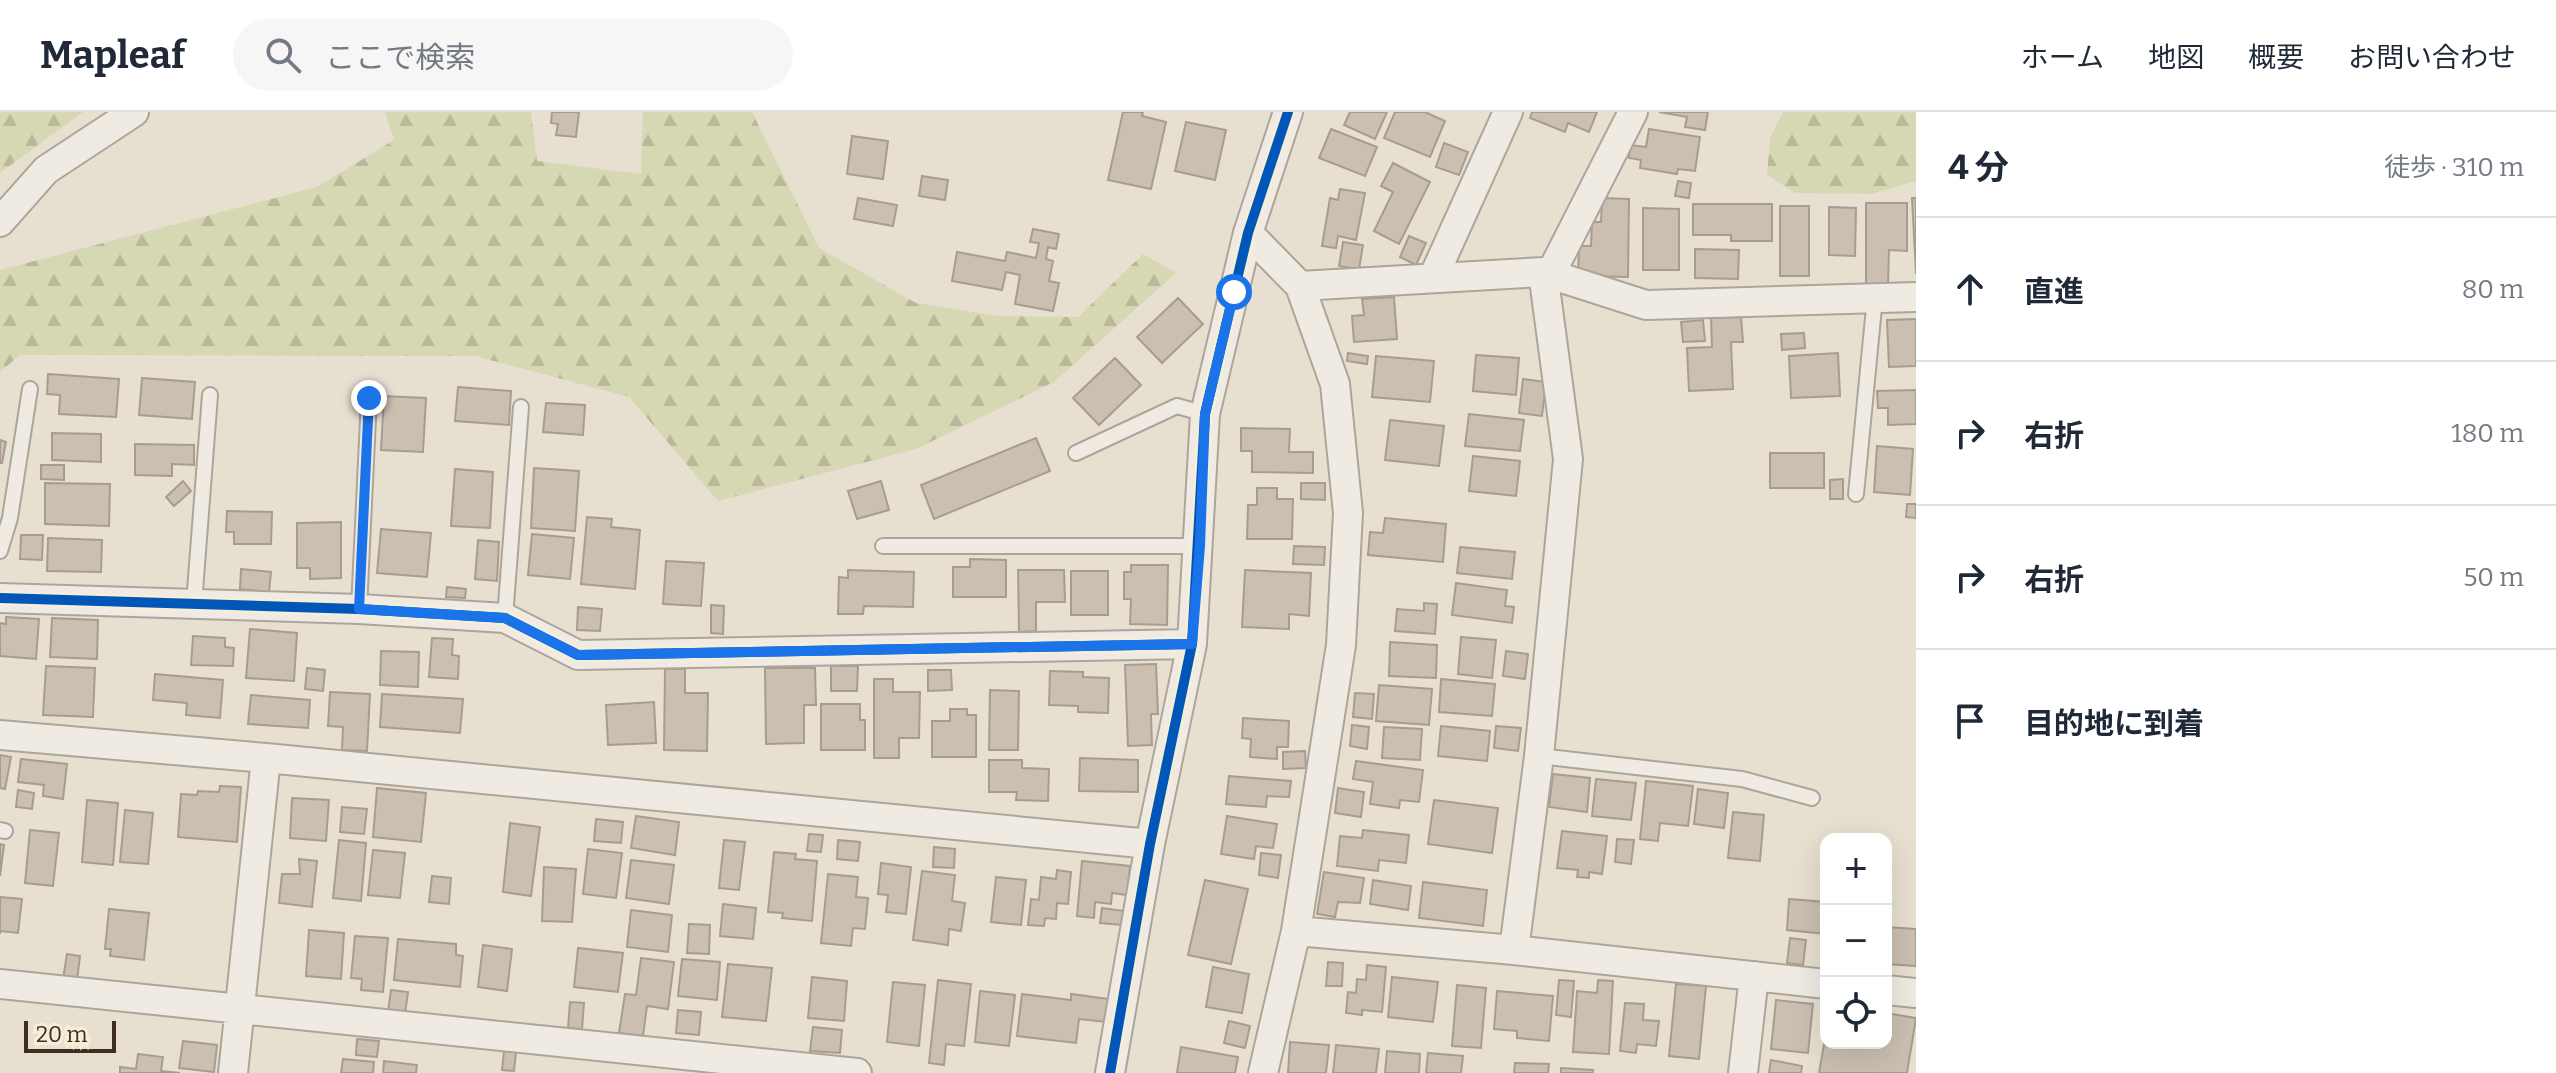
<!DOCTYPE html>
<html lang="ja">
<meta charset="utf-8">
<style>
:root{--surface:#fff;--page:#f6f6f7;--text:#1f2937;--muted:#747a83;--line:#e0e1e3}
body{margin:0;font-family:Bitter,"Noto Sans JP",serif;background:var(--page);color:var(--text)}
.controls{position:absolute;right:24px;bottom:24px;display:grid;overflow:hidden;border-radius:16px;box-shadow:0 8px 32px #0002}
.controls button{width:72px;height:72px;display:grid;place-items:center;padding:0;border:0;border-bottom:2px solid var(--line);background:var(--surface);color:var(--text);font:40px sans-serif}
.scale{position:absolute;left:24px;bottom:20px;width:92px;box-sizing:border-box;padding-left:8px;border:4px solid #3d2e20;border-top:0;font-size:22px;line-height:28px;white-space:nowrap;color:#3d2e20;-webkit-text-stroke:6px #f7eed8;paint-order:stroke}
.stop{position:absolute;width:24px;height:24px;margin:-18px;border:6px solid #1a73e8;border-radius:50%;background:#fff}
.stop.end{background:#1a73e8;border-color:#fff;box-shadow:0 2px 8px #0008}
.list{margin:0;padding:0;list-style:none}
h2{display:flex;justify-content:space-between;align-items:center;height:104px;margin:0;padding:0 32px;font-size:34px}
h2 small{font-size:26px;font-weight:400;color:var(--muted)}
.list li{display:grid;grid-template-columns:52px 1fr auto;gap:24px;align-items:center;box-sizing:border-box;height:144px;padding:0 32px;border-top:2px solid var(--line)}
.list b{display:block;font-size:30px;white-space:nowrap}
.list em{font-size:26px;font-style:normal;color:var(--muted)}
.icon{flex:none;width:44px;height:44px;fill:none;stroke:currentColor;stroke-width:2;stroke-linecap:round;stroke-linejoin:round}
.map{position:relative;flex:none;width:1916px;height:961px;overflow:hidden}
header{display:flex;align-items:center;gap:48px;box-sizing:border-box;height:112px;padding:0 40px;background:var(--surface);border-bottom:2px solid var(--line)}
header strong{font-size:38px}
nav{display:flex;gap:44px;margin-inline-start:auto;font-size:28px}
.search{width:560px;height:72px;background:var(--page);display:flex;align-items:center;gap:20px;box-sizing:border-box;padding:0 28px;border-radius:44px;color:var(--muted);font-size:30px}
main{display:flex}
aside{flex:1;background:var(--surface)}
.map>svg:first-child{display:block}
.forest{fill:url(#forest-firs)}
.building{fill:#cbbfb2;stroke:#a89c90;stroke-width:2}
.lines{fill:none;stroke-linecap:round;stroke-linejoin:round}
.service-casing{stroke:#ada599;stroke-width:18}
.minor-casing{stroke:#ada599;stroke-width:32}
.service{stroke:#efebe3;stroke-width:14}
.minor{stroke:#efebe3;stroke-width:28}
.cycleway-casing{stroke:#f7eed8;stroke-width:15}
.cycleway{stroke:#0057b8;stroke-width:10}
.route{stroke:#1a73e8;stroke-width:10}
</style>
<header>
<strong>Mapleaf</strong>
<div class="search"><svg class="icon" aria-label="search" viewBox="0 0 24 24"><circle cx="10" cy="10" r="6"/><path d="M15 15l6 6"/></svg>ここで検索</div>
<nav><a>ホーム</a><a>地図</a><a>概要</a><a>お問い合わせ</a></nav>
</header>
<main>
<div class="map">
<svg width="1916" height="961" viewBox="0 0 1916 961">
<defs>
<pattern id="forest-firs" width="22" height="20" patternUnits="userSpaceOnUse" patternTransform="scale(2)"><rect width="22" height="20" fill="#d6d7b3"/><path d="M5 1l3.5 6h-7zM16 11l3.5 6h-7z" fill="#b9b99a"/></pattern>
</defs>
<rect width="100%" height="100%" fill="#e7e0d1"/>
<path class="forest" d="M0,0H83L0,61Z
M385,0H531L537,49L641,62L643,0H752L819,136L916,191L999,204L1078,205L1143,142L1176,161L1054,270L916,337L718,389L629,285L475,244L20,243L0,260V158L317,75L394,28Z
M1783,0H1916V69L1872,82L1795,81L1767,63L1770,26Z"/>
<path class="building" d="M552,0H579L576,25L556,23L558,12L551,11Z
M1123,0H1143L1142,4L1166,10L1151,77L1108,68Z
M1350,0H1387L1375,27L1344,13Z
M1395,0H1425L1445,9L1430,45L1384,26Z
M1532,0H1597L1589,20L1568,11L1565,20L1530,6Z
M1659,0H1708L1705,18L1685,15L1687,5Z
M1186,10L1226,18L1215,68L1175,59Z
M1331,17L1377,35L1365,64L1319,46Z
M1649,17L1700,25L1695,59L1678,57L1677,62L1640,56L1641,48L1629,46L1630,33L1646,35Z
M852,24L888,29L883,67L847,62Z
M1444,31L1468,40L1459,63L1436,55Z
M1393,51L1430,70L1399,132L1374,119L1393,80L1381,74Z
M922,64L948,68L945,88L919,84Z
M1678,69L1691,71L1689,86L1675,84Z
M1340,77L1365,81L1356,128L1338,124L1336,136L1322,134L1330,86L1338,88Z
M858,86L897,93L893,114L854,107Z
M1602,86L1629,87L1628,165L1578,164L1579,134H1591L1592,110H1601Z
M1912,86H1916V162Z
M1866,91H1907V139L1889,138L1888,172H1866Z
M1693,92H1772V129H1731V123H1693Z
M1780,94H1809V164H1780Z
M1829,95L1856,96L1855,144L1829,143Z
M1643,96L1679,97V158H1643Z
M1033,117L1059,122L1056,137L1048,135L1046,147L1053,149L1049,169L1059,171L1053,199L1015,192L1020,163L1006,160L1002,178L952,169L957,140L1005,149L1007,140L1036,146L1039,131L1030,130Z
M1409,124L1426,131L1416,153L1400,145Z
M1343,130L1363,133L1359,157L1339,154Z
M1695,137L1739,138L1738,167L1695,166Z
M1394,185L1397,227L1354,230L1352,204L1364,203L1362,187Z
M1178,186L1203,212L1162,251L1137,225Z
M1741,205L1743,230H1731L1733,277L1689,279L1687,236L1712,235L1711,206Z
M1916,207V254L1889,255L1887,208Z
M1703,208L1705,229L1683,230L1681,210Z
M1804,221L1805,236L1782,238L1781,222Z
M1348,241L1368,244L1367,252L1347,249Z
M1838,241L1840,284L1791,286L1789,244Z
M1476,243L1519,246L1516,283L1473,279Z
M1376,244L1434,249L1430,290L1372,285Z
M1115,246L1141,273L1099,313L1073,286Z
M48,262L119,267L116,305L59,302L60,283L47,282Z
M142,266L195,270L192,307L139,303Z
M1523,267L1546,270L1542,304L1519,301Z
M458,275L511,279L509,313L455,309Z
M1916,278V312L1888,313V296H1878L1877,279Z
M384,284L426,286L423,340L381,338Z
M546,291L585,293L583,323L543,320Z
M1469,302L1524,308L1520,339L1465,334Z
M1390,308L1444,314L1439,354L1385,348Z
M1241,316L1290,317L1289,340H1313V361L1252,360V339H1241Z
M52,321L101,322V350L52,348Z
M1036,326L1050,359L934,407L921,373Z
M0,328L6,330L2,351H0Z
M135,332L194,333V353L172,352V364L135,363Z
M1877,334L1913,337L1910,383L1874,380Z
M1770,341H1824V376H1770Z
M1473,344L1520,349L1516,384L1469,379Z
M41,353H64V368L41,367Z
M534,356L579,359L575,419L531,416Z
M455,357L493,360L490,416L451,414Z
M1843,367V387H1830V368Z
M183,369L191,379L174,394L166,385Z
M881,369L889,398L857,407L848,379Z
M45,371L110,372L109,414L45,412Z
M1301,371H1325V388L1301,387Z
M1257,376H1277V387H1293L1292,427H1247L1248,393H1257Z
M1907,392H1916V406L1906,405Z
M227,399L272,400L271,432H234V420H226Z
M587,405L612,407L611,415L640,418L635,477L581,472Z
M1385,406L1446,412L1443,450L1368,443L1370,420L1383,421Z
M341,410V466L310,467V456H297V411Z
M381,417L431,421L427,465L377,461Z
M532,422L574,426L570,467L528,463Z
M21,423H43L42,448L20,447Z
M48,426L102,428L101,460L47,459Z
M478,428L499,430L497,469L475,467Z
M1294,434L1325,435L1324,453L1293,452Z
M1460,435L1515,440L1512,467L1457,461Z
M970,447L1006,448V485H953V455H970Z
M666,449L704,451L701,494L663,492Z
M1131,453H1168L1167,513L1130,512L1131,487H1124V460H1131Z
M241,457L271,460L269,480L240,477Z
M848,458L914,460L913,495L864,494L863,502H838L839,465L848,466Z
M1018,458H1064L1065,490H1036V519L1019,520Z
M1245,458L1311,461L1309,504L1289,502V517L1242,515Z
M1071,459H1108V503H1071Z
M1456,471L1507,478L1505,494L1514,495L1512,511L1452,503Z
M447,475L466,477L465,486L446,485Z
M1424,491L1437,492L1435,522L1395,519L1397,497L1424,499Z
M711,493L724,494L723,522L711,521Z
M578,495L602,497L600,519L577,518Z
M6,505L39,507L36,547L0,544V511L6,512Z
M52,506L98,508L97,547L50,545Z
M250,517L297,521L294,569L246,566Z
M193,524L225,526V535L234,536L233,554L191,553Z
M1461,525L1496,528L1492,566L1458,562Z
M432,526L453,527L452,543L459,544L458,567L429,565Z
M1390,530L1437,533L1436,566L1389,564Z
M381,539L419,540L418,575L380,573Z
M1506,539L1528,542L1525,567L1503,564Z
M1156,552L1158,602H1151L1152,633L1128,634L1125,553Z
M46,554L95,556L93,605L43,603Z
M831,554H858L857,579H831Z
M307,556L325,558L323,579L305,577Z
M765,556H815L816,593H804V631L766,632Z
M665,557H685V581H708L707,639L664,638Z
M928,558H951L952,578L928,579Z
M1050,559L1083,560V565L1109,566L1108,601L1078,600V594L1049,593Z
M155,562L223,568L220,606L186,603L187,591L153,588Z
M874,567H893V580H920L919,626H899V646H874Z
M1441,567L1495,572L1492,604L1439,600Z
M1379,573L1432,577L1429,613L1376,609Z
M990,578L1019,579L1018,638H989Z
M330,580L370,582L367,639L342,638L343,615L328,614Z
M1355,581L1374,582L1372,607L1353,605Z
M382,582L463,587L460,621L380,615Z
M251,583L310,588L308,616L248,612Z
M654,590L656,631L608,633L606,593Z
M821,592H860V608H865V638H821Z
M950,597H967V603H976V645H932V609H950Z
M1243,606L1289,609L1288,635H1277V647L1250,645L1251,627L1242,626Z
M1352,613L1369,615L1367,637L1350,634Z
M1441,614L1490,619L1487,649L1438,644Z
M1496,614L1521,616L1518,639L1494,636Z
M1384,615L1422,617L1420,648L1382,646Z
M1305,639L1306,656L1283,657V640Z
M0,643L11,645L5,677L0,676Z
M1080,646L1138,648V680L1079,679Z
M21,647L67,652L63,687L43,684L44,673L18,670Z
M989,648H1022V656L1049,657L1048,689L1016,688L1017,680H989Z
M1356,649L1423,658L1419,690L1400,688L1399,696L1370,692L1373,670L1353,667Z
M1553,662L1590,666L1587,700L1549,695Z
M1229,664L1291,669L1289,685L1267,684L1266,695L1226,692Z
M1596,667L1636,671L1631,708L1592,704Z
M1646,669L1693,674L1688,714L1660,711L1658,729L1640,727Z
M220,674L241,675L237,730L178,725L181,682L197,683L198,679L219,680Z
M377,676L426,681L421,730L373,725Z
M1338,676L1364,680L1361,705L1335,701Z
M1698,677L1728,681L1724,716L1694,712Z
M18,678L34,681L32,697L16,695Z
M292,686L329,688L326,729L290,726Z
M87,688L118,691L113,753L82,750Z
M1434,688L1498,696L1492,741L1428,732Z
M342,695L367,697L364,722L340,720Z
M125,698L153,701L148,752L120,750Z
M1733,700L1764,703L1760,749L1728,746Z
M636,704L679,710L675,743L631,736Z
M1227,704L1277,712L1273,736L1256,734L1254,747L1221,742Z
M596,707L623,710L621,731L594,729Z
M510,711L540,715L531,784L503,780Z
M30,718L59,721L53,774L25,771Z
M1363,718L1409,723L1406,751L1379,748L1378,759L1337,754L1340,724L1362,726Z
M1562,719L1607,724L1602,762L1589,760V766L1577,765L1578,758L1557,756Z
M809,722L823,723L821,740L807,739Z
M1617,727L1634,728L1631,752L1615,750Z
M339,728L366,731L361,789L333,786Z
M724,728L745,730L739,778L719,776Z
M838,728L860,730L858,749L837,747Z
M0,732L4,733L0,764Z
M934,735L955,737L954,756L933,755Z
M588,737L622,741L616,786L583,782Z
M373,738L405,741L400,786L368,783Z
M774,740L796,742L795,747L817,749L812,809L782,806L783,801L768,800Z
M1261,741L1281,743L1278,766L1259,763Z
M299,747L317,749L312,795L279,791L282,762H300Z
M631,748L674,753L669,792L626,786Z
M1082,749L1130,754L1127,783L1112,781L1111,792L1095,790L1094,806L1077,804Z
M881,751L911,755L906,802L886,800L888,783L878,782Z
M544,755L576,757L572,810L542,809Z
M1057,758L1071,760L1068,792L1057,791L1056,807L1045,806L1044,814L1028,813L1031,787L1039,788L1041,765L1056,767Z
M922,759L955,763L952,789L965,791L961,819L949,817L948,833L913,828Z
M1324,760L1364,766L1360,791L1338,790L1335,805L1317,802Z
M828,762L858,765L856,785L868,786L865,817L853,816L851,834L821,831Z
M432,764L451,766L449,792L429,790Z
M996,765L1026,768L1021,813L991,810Z
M1205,768L1248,777L1231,852L1188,843Z
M1373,768L1411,774L1408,798L1370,792Z
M1423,770L1487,778L1483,814L1419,806Z
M0,785L22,787L18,821L0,819V822Z
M1789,787L1826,790V822L1787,818Z
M723,792L756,796L753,827L720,824Z
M1102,796L1124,799L1123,813L1100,811Z
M109,797L149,801L144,848L110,844L111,837H105Z
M631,798L672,803L668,840L627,835Z
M689,812L710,813L709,842L687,841Z
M1886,815L1916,817V854L1886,852Z
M309,818L344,821L341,867L306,864Z
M355,824L388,826L383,880L361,878L362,867L351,866Z
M1790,826L1806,828L1803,853L1787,851Z
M398,827L456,832V843L463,844L460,875L394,868Z
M483,833L512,837L507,879L478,875Z
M578,836L623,841L618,880L574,875Z
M67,842L80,844L77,868L63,867Z
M641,846L674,850L668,897L647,894L643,924L619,921L625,882L636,883Z
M682,847L720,850L717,888L678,884Z
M1328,850L1343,851L1342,874H1326Z
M728,852L772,856L766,909L722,905Z
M1367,853L1386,855L1382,900L1362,898V903L1346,901L1348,880L1356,881L1357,867L1366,868Z
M1213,855L1249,862L1242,901L1206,895Z
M812,865L847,869L844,909L808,906Z
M1392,865L1438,870L1433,910L1388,905Z
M938,868L971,872L964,934L946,932L944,953L929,951Z
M1559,868L1574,869L1571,905L1556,903Z
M1598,868L1613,869L1609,942L1573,940L1577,879L1597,881Z
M893,870L925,873L919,934L887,930Z
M1676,872L1706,874L1699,947L1669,944Z
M1457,873L1486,876L1481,936L1452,934Z
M391,878L408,880L405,902L388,900Z
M980,879L1015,883L1009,934L975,930Z
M1497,879L1553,884L1549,929L1517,926V919L1494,917Z
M1022,882L1071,888V882L1109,887L1106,910L1079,907L1076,931L1017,924Z
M1776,888L1813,892L1808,941L1771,937Z
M570,890L584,891L582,917L568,916Z
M1625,891L1644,892L1643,908L1659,909L1656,934L1637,932L1636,941L1620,939Z
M678,898L701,900L699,923L676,921Z
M1886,901L1916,906L1907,961H1819L1826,921V931H1886Z
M1229,909L1250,914L1245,936L1224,931Z
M813,915L842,918L840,941L810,939Z
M357,927L379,929L377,945L356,943Z
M183,929L217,933L214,960L179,956Z
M1290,930L1329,933L1326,961H1288Z
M1336,933L1379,937L1376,961H1333Z
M1181,935L1238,945L1235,961H1177Z
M504,939L516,940L514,959L502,958Z
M1387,939L1420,942L1419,961H1385Z
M1428,941L1463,944L1461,961H1426Z
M138,942L163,945L161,959L180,961H120V955L136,957Z
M343,947L374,950L373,961H341Z
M1771,948L1802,954L1801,961H1769Z
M384,949L417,953L416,961H383Z
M1515,951L1549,952L1548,961H1514Z
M1561,956L1593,958V961H1561Z"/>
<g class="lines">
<g class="service-casing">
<path id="service" d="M1076,341L1177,294L1205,302
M1856,382L1875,185
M883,434H1200
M0,439L10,406L30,277
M194,492L210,283
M359,497L369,286
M505,506L521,295
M1539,644L1742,667L1812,686
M0,718L5,719"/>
</g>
<g class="minor-casing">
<path id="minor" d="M0,110L46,58L134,0
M1248,121L1300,174L1335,272L1348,401L1341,533L1296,819L1263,961
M1550,163L1633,0
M1433,166L1508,0
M1300,174L1543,160L1646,193L1916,185
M0,486L359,497L505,506L578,543L1192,532
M0,623L266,646L1150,732
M1296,819L1514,838L1826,872
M1514,838L1539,644L1568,347L1543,160
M0,872L857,961
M1886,878L1916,881
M233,961L266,646
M1110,961L1150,732L1192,532L1205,302L1248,121L1288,0
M1743,961L1754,864"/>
</g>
<use href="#service" class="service"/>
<use href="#minor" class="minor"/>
<g class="cycleway-casing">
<path id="cycleway" d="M0,486L359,497L505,506L578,543L1192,532
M1110,961L1150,732L1192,532L1205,302L1248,121L1288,0"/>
</g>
<use href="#cycleway" class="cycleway"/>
</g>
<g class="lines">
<path class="route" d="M369,286L359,497L505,506L578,543L1192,532L1200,434L1205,302L1234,180"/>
</g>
</svg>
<div class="controls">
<button>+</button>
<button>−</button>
<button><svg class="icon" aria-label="locate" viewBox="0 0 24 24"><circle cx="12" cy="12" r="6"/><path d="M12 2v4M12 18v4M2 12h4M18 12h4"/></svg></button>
</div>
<div class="scale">20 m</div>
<div class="stop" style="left:1234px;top:180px"></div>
<div class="stop end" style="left:369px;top:286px"></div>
</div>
<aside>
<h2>4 分<small>徒歩 · 310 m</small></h2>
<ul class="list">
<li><svg class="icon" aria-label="ahead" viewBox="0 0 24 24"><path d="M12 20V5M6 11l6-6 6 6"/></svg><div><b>直進</b></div><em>80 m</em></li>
<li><svg class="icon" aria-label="right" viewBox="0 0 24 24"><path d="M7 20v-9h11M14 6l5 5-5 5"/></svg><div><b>右折</b></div><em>180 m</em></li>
<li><svg class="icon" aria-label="right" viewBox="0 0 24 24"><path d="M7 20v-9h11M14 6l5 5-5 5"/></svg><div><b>右折</b></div><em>50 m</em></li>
<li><svg class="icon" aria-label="arrive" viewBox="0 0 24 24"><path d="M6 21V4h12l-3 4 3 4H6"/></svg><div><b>目的地に到着</b></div></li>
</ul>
</aside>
</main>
